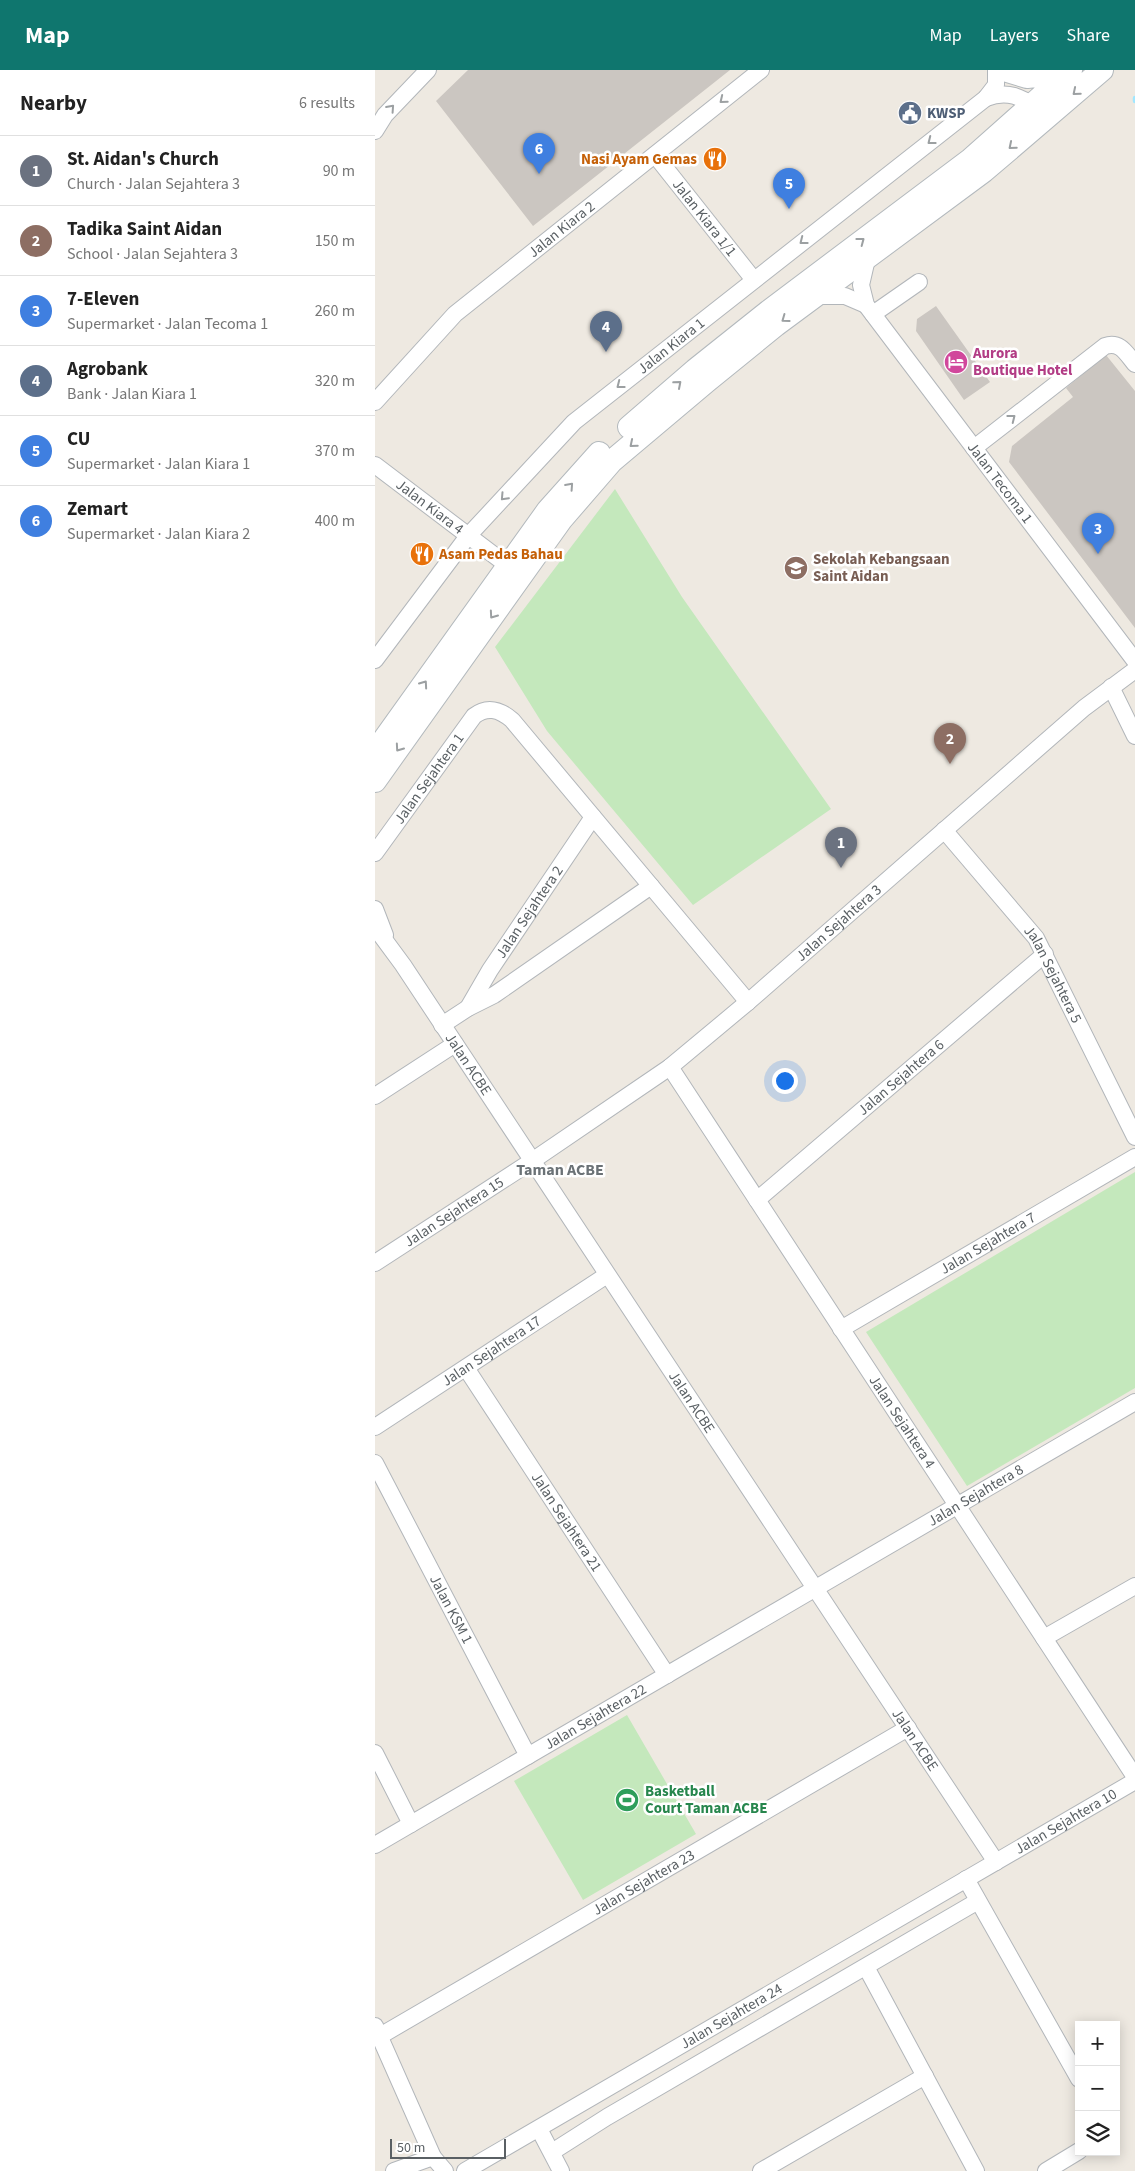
<!DOCTYPE html>
<meta charset="utf-8">
<style>
:root{--surface:#fff;--page:#f6f6f6;--text:#222;--muted:#767676;--line:#e0e0e0;--accent:#0f766e}
body{margin:0;font-family:"Source Sans 3",sans-serif;background:var(--page);color:var(--text)}
.controls{position:absolute;right:15px;bottom:15px;display:grid;overflow:hidden;border-radius:0px;box-shadow:0 2px 12px #0003}
.controls button{width:45px;height:45px;display:grid;place-items:center;padding:0;border:0;border-bottom:1px solid var(--line);background:var(--surface);color:var(--text);font:25px sans-serif}
.scale{position:absolute;left:15px;bottom:12px;width:116px;box-sizing:border-box;padding-left:5px;border:2px solid #5a6064;border-top:0;font-size:14px;line-height:18px;white-space:nowrap;color:#5a6064;-webkit-text-stroke:4px #fff;paint-order:stroke}
.you{position:absolute;left:409px;top:1010px;width:18px;height:18px;margin:-12px;border:4px solid #fff;border-radius:50%;background:#1a73e8;box-shadow:0 0 0 8px #1a73e833}
.badge{display:grid;place-items:center;width:32px;height:32px;border-radius:50%;background:var(--accent);color:#fff;font-size:16px;font-weight:700}
.pin{position:absolute;translate:-50% -41px;filter:drop-shadow(0 1px 2px #0008)}
.pin::after{content:'';position:absolute;top:26px;width:18px;height:15px;background:inherit;clip-path:polygon(0 0,100% 0,50% 100%)}
.list{margin:0;padding:0;list-style:none}
h2{display:flex;justify-content:space-between;align-items:center;height:65px;margin:0;padding:0 20px;font-size:21px}
h2 small{font-size:16px;font-weight:400;color:var(--muted)}
.list li{display:grid;grid-template-columns:32px 1fr auto;gap:15px;align-items:center;box-sizing:border-box;height:70px;padding:0 20px;border-top:1px solid var(--line)}
.list b{display:block;font-size:19px;white-space:nowrap}
.list p{margin:0;font-size:16px;white-space:nowrap;color:var(--muted)}
.list em{font-size:16px;font-style:normal;color:var(--muted)}
.icon{flex:none;width:28px;height:28px;fill:none;stroke:currentColor;stroke-width:2;stroke-linecap:round;stroke-linejoin:round}
.map{position:relative;flex:none;width:760px;height:2101px;overflow:hidden}
header{display:flex;align-items:center;gap:30px;box-sizing:border-box;height:70px;padding:0 25px;background:var(--accent);color:#fff}
header strong{font-size:24px}
nav{display:flex;gap:28px;margin-inline-start:auto;font-size:18px}
main{display:flex}
aside{flex:1;background:var(--surface)}
.map>svg:first-child{display:block}
.green{fill:#c4e8bc}
.lines{fill:none;stroke-linecap:round;stroke-linejoin:round}
.stream{stroke:#a1e7ff;stroke-width:4.5}
.building{fill:#cbc6c1}
.street-casing{stroke:#b2b6ba;stroke-width:18}
.secondary-casing{stroke:#b3b9bd;stroke-width:24}
.street{stroke:#fff;stroke-width:16}
.secondary{stroke:#fff;stroke-width:22}
.oneway{stroke:#9ca0a2}
.labels{text-anchor:middle;dominant-baseline:central;stroke-width:5;stroke-linejoin:round;paint-order:stroke}
.service-label{font-size:15px;font-weight:bold;fill:#4e5e75;stroke:#fff;text-anchor:start}
.food-label{font-size:15px;font-weight:bold;fill:#c56008;stroke:#fff;text-anchor:end}
.street-label{font-size:15px;fill:#5a6064;stroke:#fff}
.hotel-label{font-size:15px;font-weight:bold;fill:#b23c85;stroke:#fff;text-anchor:start}
.education-label{font-size:15px;font-weight:bold;fill:#785e54;stroke:#fff;text-anchor:start}
.leisure-label{font-size:15px;font-weight:bold;fill:#27864d;stroke:#fff;text-anchor:start}
.neighbourhood-label{font-size:16px;font-weight:bold;fill:#6b7276;stroke:#fff}
</style>
<header>
<strong>Map</strong>
<nav><a>Map</a><a>Layers</a><a>Share</a></nav>
</header>
<main>
<aside>
<h2>Nearby<small>6 results</small></h2>
<ul class="list">
<li><span class="badge" style="background:#6b7280">1</span><div><b>St. Aidan's Church</b><p>Church · Jalan Sejahtera 3</p></div><em>90 m</em></li>
<li><span class="badge" style="background:#8d6e63">2</span><div><b>Tadika Saint Aidan</b><p>School · Jalan Sejahtera 3</p></div><em>150 m</em></li>
<li><span class="badge" style="background:#3f7fe0">3</span><div><b>7-Eleven</b><p>Supermarket · Jalan Tecoma 1</p></div><em>260 m</em></li>
<li><span class="badge" style="background:#5c6f8a">4</span><div><b>Agrobank</b><p>Bank · Jalan Kiara 1</p></div><em>320 m</em></li>
<li><span class="badge" style="background:#3f7fe0">5</span><div><b>CU</b><p>Supermarket · Jalan Kiara 1</p></div><em>370 m</em></li>
<li><span class="badge" style="background:#3f7fe0">6</span><div><b>Zemart</b><p>Supermarket · Jalan Kiara 2</p></div><em>400 m</em></li>
</ul>
</aside>
<div class="map">
<svg width="760" height="2101" viewBox="0 0 760 2101">
<rect width="100%" height="100%" fill="#eee9e1"/>
<path class="green" d="M240,419L307,527L456,739L318,835L172,661L120,577Z
M760,1102V1318L592,1416L491,1262Z
M252,1645L321,1764L208,1830L139,1711Z"/>
<g class="lines">
<path class="stream" d="M760,31V28"/>
</g>
<path class="building" d="M93,0H355L158,156L61,31Z
M561,236L615,312L589,330L541,261L542,249Z
M731,285L760,321V558L634,392L637,376L698,327L691,318Z"/>
<g class="lines">
<g class="street-casing">
<g id="street">
<path d="M611,28C634,19 647,28 666,40"/>
<path d="M0,61L10,45L53,0"/>
<path id="s1" d="M280,85L379,210"/>
<path id="s2" d="M492,189L486,215L491,235L760,591"/>
<path d="M441,226H470L491,235"/>
<path d="M498,244L544,212"/>
<path id="s3" d="M0,332L80,244L386,0"/>
<path d="M599,378L730,276C745,271 751,283 760,294"/>
<path id="s4" d="M0,395L140,501"/>
<path id="s5" d="M0,590L93,466L199,352L611,28L621,15V0"/>
<path d="M736,617L760,666"/>
<path id="s6" d="M569,760L661,868L760,1067"/>
<path id="s7" d="M0,783L99,646C112,636 124,639 137,650L373,932"/>
<path d="M0,839L10,865"/>
<path id="s8" d="M0,857L28,895L621,1792"/>
<path id="s9" d="M93,938L115,900L218,747"/>
<path d="M67,955L93,938L119,925L276,816"/>
<path id="s10" d="M295,997L760,1707"/>
<path d="M0,1026L80,974"/>
<path id="s11" d="M382,1130L670,884"/>
<path id="s12" d="M0,1193L157,1091L295,997L373,932L709,638L760,600"/>
<path id="s13" d="M466,1259L760,1087"/>
<path id="s14" d="M91,1298L292,1605"/>
<path id="s15" d="M0,1357L232,1205"/>
<path id="s16" d="M0,1393L153,1686"/>
<path d="M669,1568L760,1516"/>
<path d="M0,1683L36,1754"/>
<path id="s17" d="M0,1775L760,1332"/>
<path d="M591,1809L704,2009"/>
<path d="M491,1897L601,2101"/>
<path d="M0,1956L58,2087L70,2101"/>
<path id="s18" d="M5,1966L533,1658"/>
<path d="M164,2059L186,2101"/>
<path d="M177,2082L232,2047L603,1831"/>
<path d="M19,2101L58,2087"/>
<path id="s19" d="M90,2101L760,1711"/>
<path d="M386,2101L550,2006"/>
<path d="M671,2101L704,2081"/>
</g>
</g>
<g class="secondary-casing">
<path id="secondary" d="M629,0L652,7L692,3
M254,357L320,300L394,241L596,89L696,0
M0,682L173,440L224,383
M0,711L186,450L237,391L332,311L401,255L609,101L727,0"/>
</g>
<use href="#street" class="street"/>
<use href="#secondary" class="secondary"/>
</g>
<defs><path id="oneway-chevron" d="M-2-3.5L2.5 0L-2 3.5" fill="none" stroke-width="1.6" stroke-linecap="round" stroke-linejoin="round" transform="scale(1.25)"/></defs>
<g class="oneway">
<use href="#oneway-chevron" transform="translate(701 22) rotate(140)"/>
<use href="#oneway-chevron" transform="translate(348 30) rotate(141)"/>
<use href="#oneway-chevron" transform="translate(16 38) rotate(-48)"/>
<use href="#oneway-chevron" transform="translate(556 71) rotate(142)"/>
<use href="#oneway-chevron" transform="translate(637 76) rotate(140)"/>
<use href="#oneway-chevron" transform="translate(428 171) rotate(142)"/>
<use href="#oneway-chevron" transform="translate(486 171) rotate(-37)"/>
<use href="#oneway-chevron" transform="translate(410 249) rotate(144)"/>
<use href="#oneway-chevron" transform="translate(303 314) rotate(-41)"/>
<use href="#oneway-chevron" transform="translate(245 315) rotate(142)"/>
<use href="#oneway-chevron" transform="translate(637 348) rotate(-38)"/>
<use href="#oneway-chevron" transform="translate(258 374) rotate(140)"/>
<use href="#oneway-chevron" transform="translate(195 416) rotate(-48)"/>
<use href="#oneway-chevron" transform="translate(129 427) rotate(133)"/>
<use href="#oneway-chevron" transform="translate(118 545) rotate(125)"/>
<use href="#oneway-chevron" transform="translate(49 614) rotate(-55)"/>
<use href="#oneway-chevron" transform="translate(24 678) rotate(125)"/>
</g>
<defs>
<g id="civic-disc" transform="scale(1.25)"><circle r="9.5" fill="#5c6f8a" stroke="#fff"/><path d="M-.6-6.5H3V-4.5H.6V-3L4-1V1h2V6H-6V1h2V-1L-.6-3ZM-1.2 2.5V6h2.4V2.5Z" fill="#fff"/></g>
<g id="restaurant-disc" transform="scale(1.25)"><circle r="9.5" fill="#e8710a" stroke="#fff"/><path d="M-5-6h1v4h1v-4h1v4h1v-4h1v5L-1.5 .5V6h-2V.5L-5-1ZM5-6V6H3V1.5H1.5Q1.5-4 5-6Z" fill="#fff"/></g>
<g id="hotel-disc" transform="scale(1.25)"><circle r="9.5" fill="#d1479c" stroke="#fff"/><path d="M-6-4.5h1.5V1H6V5H4.5V3h-9V5H-6ZM-4 0a1.8 1.8 0 1 1 3.6 0ZM.5 0V-2.5h3Q6-2.5 6 0Z" fill="#fff"/></g>
<g id="school-disc" transform="scale(1.25)"><circle r="9.5" fill="#8d6e63" stroke="#fff"/><path d="M0-5L7-2L0 1L-7-2ZM-4 1L0 2.5L4 1V4Q0 6-4 4Z" fill="#fff"/></g>
<g id="stadium-disc" transform="scale(1.25)"><circle r="9.5" fill="#2e9e5b" stroke="#fff"/><path d="M0-5a6.5 5 0 1 0 0 10a6.5 5 0 1 0 0-10ZM-3.5-1.8h7v3.6h-7Z" fill="#fff"/></g>
</defs>
<g fill-rule="evenodd">
<use href="#civic-disc" x="535" y="43"/>
<use href="#restaurant-disc" x="340" y="89"/>
<use href="#hotel-disc" x="581" y="292"/>
<use href="#restaurant-disc" x="47" y="484"/>
<use href="#school-disc" x="421" y="498"/>
<use href="#stadium-disc" x="252" y="1730"/>
</g>
<g class="labels">
<g class="service-label">
<text x="552" y="43">KWSP</text>
</g>
<g class="food-label">
<text x="322" y="89">Nasi Ayam Gemas</text>
<text x="64" y="484" text-anchor="start">Asam Pedas Bahau</text>
</g>
<g class="street-label">
<text stroke="none"><textPath href="#s1" startOffset="80">Jalan Kiara 1/1</textPath></text>
<text stroke="none"><textPath href="#s3" startOffset="255">Jalan Kiara 2</textPath></text>
<text stroke="none"><textPath href="#s5" startOffset="434">Jalan Kiara 1</textPath></text>
<text stroke="none"><textPath href="#s2" startOffset="270">Jalan Tecoma 1</textPath></text>
<text stroke="none"><textPath href="#s4" startOffset="69">Jalan Kiara 4</textPath></text>
<text stroke="none"><textPath href="#s7" startOffset="92">Jalan Sejahtera 1</textPath></text>
<text stroke="none"><textPath href="#s9" startOffset="114">Jalan Sejahtera 2</textPath></text>
<text stroke="none"><textPath href="#s12" startOffset="576">Jalan Sejahtera 3</textPath></text>
<text stroke="none"><textPath href="#s6" startOffset="182">Jalan Sejahtera 5</textPath></text>
<text stroke="none"><textPath href="#s8" startOffset="166">Jalan ACBE</textPath></text>
<text stroke="none"><textPath href="#s11" startOffset="189">Jalan Sejahtera 6</textPath></text>
<text stroke="none"><textPath href="#s12" startOffset="94">Jalan Sejahtera 15</textPath></text>
<text stroke="none"><textPath href="#s13" startOffset="170">Jalan Sejahtera 7</textPath></text>
<text stroke="none"><textPath href="#s15" startOffset="139">Jalan Sejahtera 17</textPath></text>
<text stroke="none"><textPath href="#s8" startOffset="571">Jalan ACBE</textPath></text>
<text stroke="none"><textPath href="#s10" startOffset="424">Jalan Sejahtera 4</textPath></text>
<text stroke="none"><textPath href="#s17" startOffset="695">Jalan Sejahtera 8</textPath></text>
<text stroke="none"><textPath href="#s14" startOffset="184">Jalan Sejahtera 21</textPath></text>
<text stroke="none"><textPath href="#s16" startOffset="165">Jalan KSM 1</textPath></text>
<text stroke="none"><textPath href="#s17" startOffset="255">Jalan Sejahtera 22</textPath></text>
<text stroke="none"><textPath href="#s8" startOffset="976">Jalan ACBE</textPath></text>
<text stroke="none"><textPath href="#s19" startOffset="695">Jalan Sejahtera 10</textPath></text>
<text stroke="none"><textPath href="#s18" startOffset="305">Jalan Sejahtera 23</textPath></text>
<text stroke="none"><textPath href="#s19" startOffset="308">Jalan Sejahtera 24</textPath></text>
</g>
<g class="hotel-label">
<text x="598" y="283">Aurora<tspan x="598" dy="17">Boutique Hotel</tspan></text>
</g>
<g class="education-label">
<text x="438" y="489">Sekolah Kebangsaan<tspan x="438" dy="17">Saint Aidan</tspan></text>
</g>
<g class="leisure-label">
<text x="270" y="1721">Basketball<tspan x="270" dy="17">Court Taman ACBE</tspan></text>
</g>
<g class="neighbourhood-label">
<text x="185" y="1100">Taman ACBE</text>
</g>
</g>
</svg>
<div class="controls">
<button>+</button>
<button>−</button>
<button><svg class="icon" aria-label="layers" viewBox="0 0 24 24"><path d="M12 4l9 5-9 5-9-5zM3 14l9 5 9-5"/></svg></button>
</div>
<div class="scale">50 m</div>
<div class="you"></div>
<div class="pin badge" style="left:466px;top:798px;background:#6b7280">1</div>
<div class="pin badge" style="left:575px;top:694px;background:#8d6e63">2</div>
<div class="pin badge" style="left:723px;top:484px;background:#3f7fe0">3</div>
<div class="pin badge" style="left:231px;top:282px;background:#5c6f8a">4</div>
<div class="pin badge" style="left:414px;top:139px;background:#3f7fe0">5</div>
<div class="pin badge" style="left:164px;top:104px;background:#3f7fe0">6</div>
</div>
</main>
